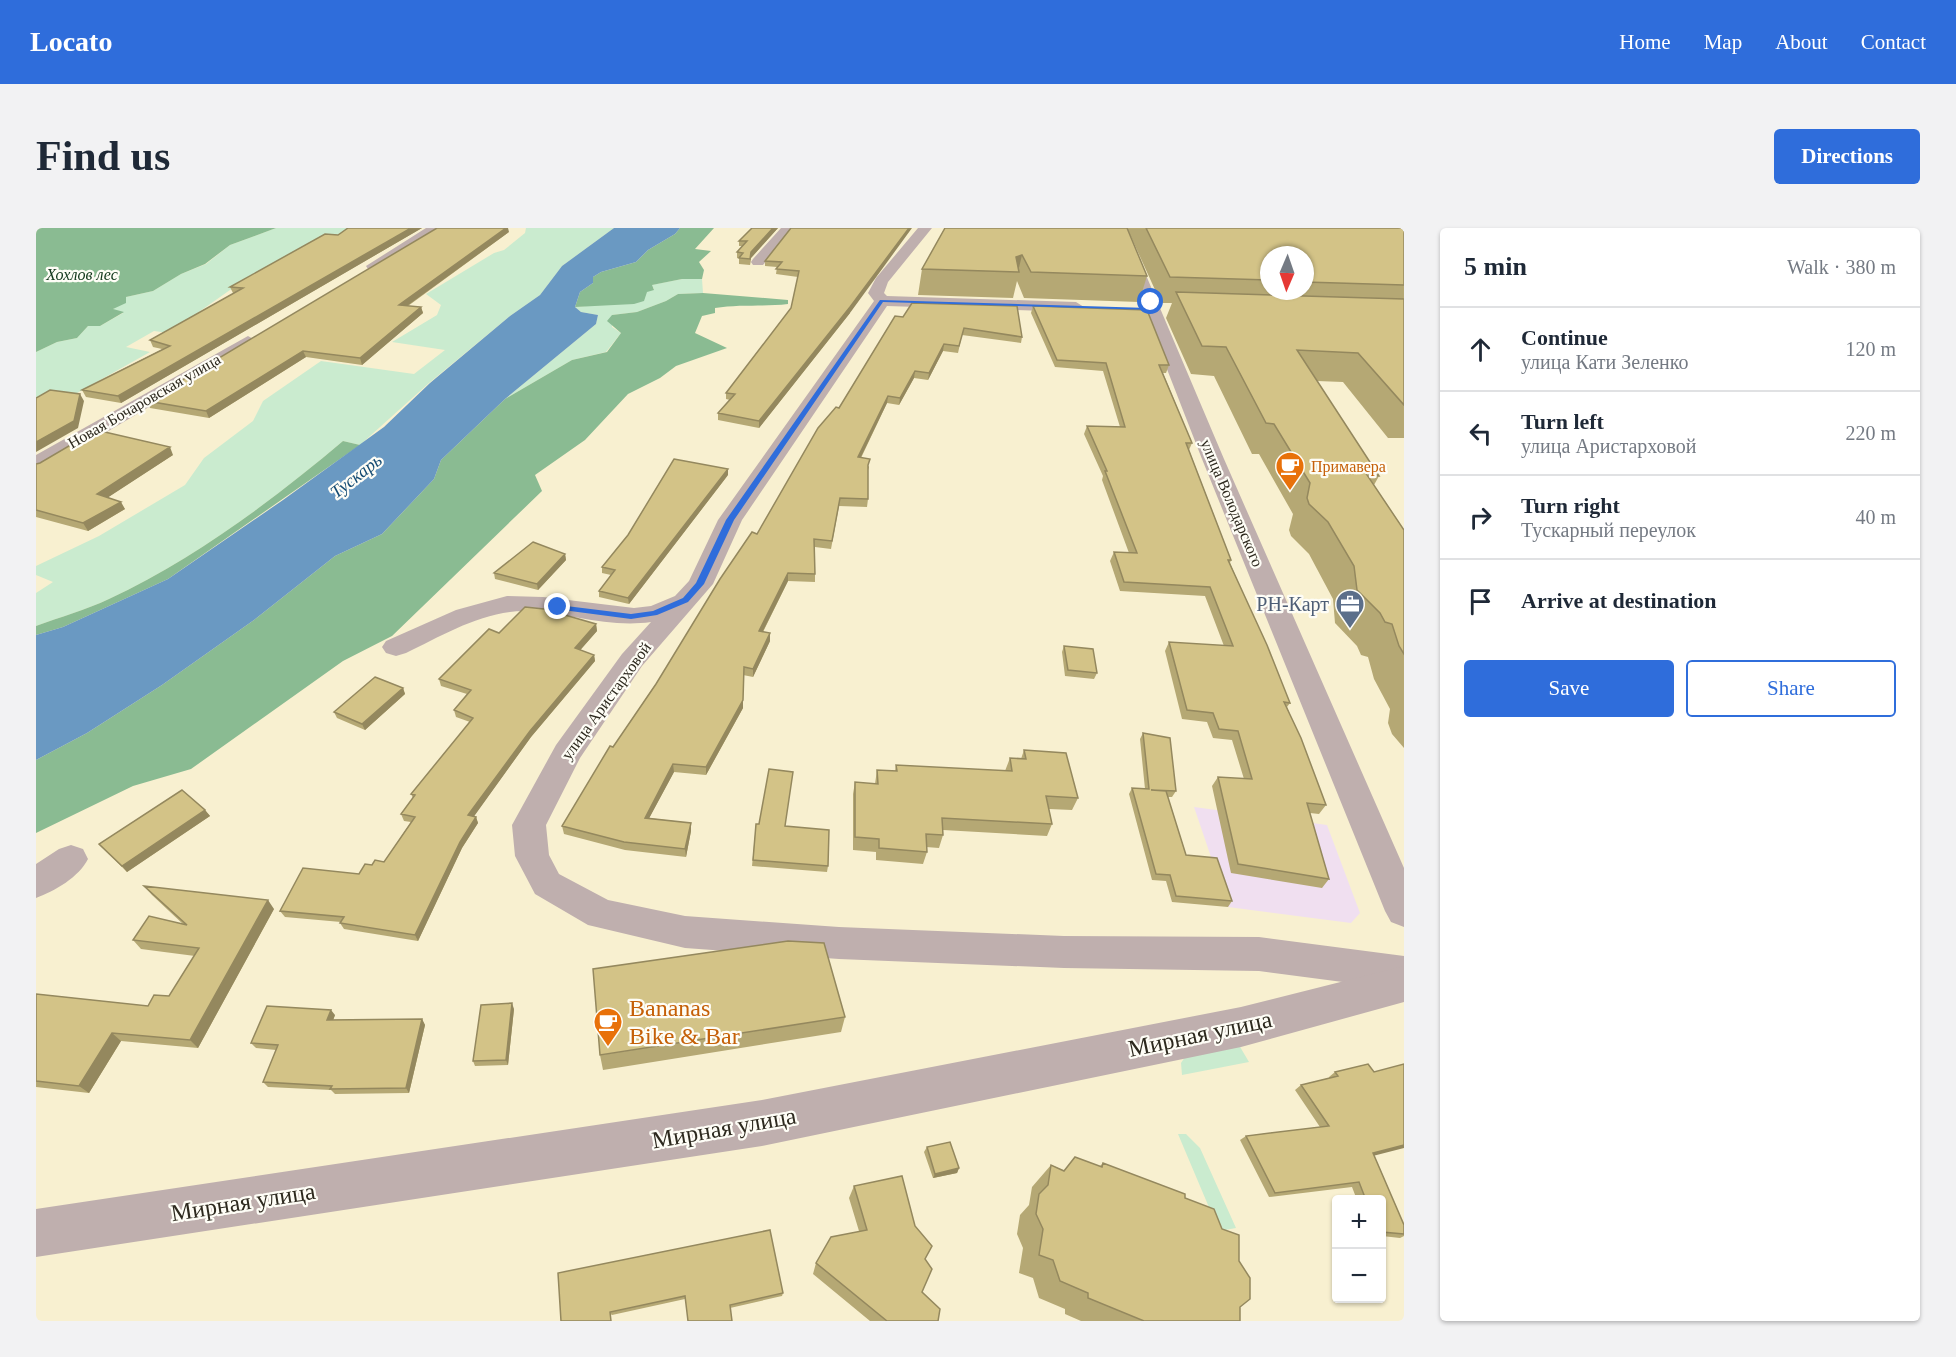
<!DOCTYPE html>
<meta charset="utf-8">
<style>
:root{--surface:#fff;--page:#f2f2f3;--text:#1f2937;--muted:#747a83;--line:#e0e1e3;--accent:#2f6ddb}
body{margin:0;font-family:"Times New Roman",serif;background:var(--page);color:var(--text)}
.controls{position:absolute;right:18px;bottom:18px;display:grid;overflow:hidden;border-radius:6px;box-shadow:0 2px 4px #0004}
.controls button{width:54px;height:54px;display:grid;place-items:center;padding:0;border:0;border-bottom:2px solid var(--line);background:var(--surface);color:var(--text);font:30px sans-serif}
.compass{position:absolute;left:1224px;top:18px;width:54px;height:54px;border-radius:50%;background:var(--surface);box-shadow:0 2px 4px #0004;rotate:182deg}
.stop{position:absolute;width:18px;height:18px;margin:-14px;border:4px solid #2f6ddb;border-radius:50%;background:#fff}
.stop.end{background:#2f6ddb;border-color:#fff;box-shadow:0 2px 6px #0008}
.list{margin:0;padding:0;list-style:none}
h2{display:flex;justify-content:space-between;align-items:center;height:78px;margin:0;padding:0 24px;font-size:26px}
h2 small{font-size:20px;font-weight:400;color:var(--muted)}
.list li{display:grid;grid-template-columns:39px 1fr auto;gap:18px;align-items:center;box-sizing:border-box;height:84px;padding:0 24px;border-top:2px solid var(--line)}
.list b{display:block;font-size:22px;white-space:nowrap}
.list p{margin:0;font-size:20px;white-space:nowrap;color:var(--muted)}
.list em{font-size:20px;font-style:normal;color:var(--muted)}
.actions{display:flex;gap:12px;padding:18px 24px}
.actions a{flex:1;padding:14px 0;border:2px solid var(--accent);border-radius:6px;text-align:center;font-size:21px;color:var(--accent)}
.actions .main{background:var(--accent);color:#fff}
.icon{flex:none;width:33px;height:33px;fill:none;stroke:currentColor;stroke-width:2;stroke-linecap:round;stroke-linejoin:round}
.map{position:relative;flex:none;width:1368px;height:1093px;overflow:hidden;border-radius:6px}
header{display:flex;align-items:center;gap:36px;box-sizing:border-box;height:84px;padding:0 30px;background:var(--accent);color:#fff}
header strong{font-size:28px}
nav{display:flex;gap:33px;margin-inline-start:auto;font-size:21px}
.intro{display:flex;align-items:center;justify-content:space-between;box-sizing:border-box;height:144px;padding:0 36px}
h1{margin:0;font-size:42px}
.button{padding:15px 27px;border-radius:6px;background:var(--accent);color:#fff;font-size:21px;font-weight:700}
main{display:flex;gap:36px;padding:0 36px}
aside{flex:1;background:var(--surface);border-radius:6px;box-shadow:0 2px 4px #0004}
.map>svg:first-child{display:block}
.commercial{fill:#f0dff0}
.green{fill:#caebcf}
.forest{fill:#8abb92}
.water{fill:#6a99c2}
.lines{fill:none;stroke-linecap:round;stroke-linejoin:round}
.minor{fill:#bfafae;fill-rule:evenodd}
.tertiary{fill:#bfafae;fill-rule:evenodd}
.wall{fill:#b5a874;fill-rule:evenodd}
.shaded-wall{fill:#94885e}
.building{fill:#d3c387;stroke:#94885e;stroke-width:1.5}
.route{fill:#2f6ddb}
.labels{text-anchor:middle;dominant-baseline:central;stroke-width:4.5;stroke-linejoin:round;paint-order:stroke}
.far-park-label{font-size:16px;font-style:italic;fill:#10361a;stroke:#fefdf6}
.far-street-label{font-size:16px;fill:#2d291e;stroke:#fefdf6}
.far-food-label{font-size:16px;fill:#c56008;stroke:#fefdf6;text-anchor:start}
.far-water-label{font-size:18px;font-style:italic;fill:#134a72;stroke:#fefdf6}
.service-label{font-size:20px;fill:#4e5e75;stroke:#fefdf6;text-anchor:end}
.near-food-label{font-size:24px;fill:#c56008;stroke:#fefdf6;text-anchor:start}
.near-street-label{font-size:24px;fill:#2d291e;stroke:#fefdf6}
</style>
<header>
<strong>Locato</strong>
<nav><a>Home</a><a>Map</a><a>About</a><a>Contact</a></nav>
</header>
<div class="intro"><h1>Find us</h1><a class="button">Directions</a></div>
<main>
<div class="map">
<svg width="1368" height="1093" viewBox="0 0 1368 1093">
<rect width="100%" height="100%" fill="#f8f0d0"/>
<path class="commercial" d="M1158,579L1291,597L1324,685L1315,695L1192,679Z"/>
<path class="green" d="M240,0H338L244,43L194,62L133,105L118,103L90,119L114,124L41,165L0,174V124L21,114L41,110L52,98H64L87,85L76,82L90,69L117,63L145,46L170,36L194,17Z
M490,0H578L526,38L504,67L474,88L393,155L324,217L307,213C236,273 158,331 73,371C50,382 24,389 0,398V365L17,354L0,347V338L63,308L149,257L168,230L217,193L227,173L285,133L378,146L409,122L356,114L401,87L405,77L390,66L458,25L468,22L489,5Z
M646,51H666L667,65L642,66L630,73L601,84L576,87V99L585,105L570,124L536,132L469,171L560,96L562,87L545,84L539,79L573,76L618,61L615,57Z
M1200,812L1213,834L1146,847L1145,835L1153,823Z
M1142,906H1150L1164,920L1200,1000L1183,1003Z"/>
<path class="forest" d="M0,0H240L194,17L169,36L145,46L117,63L90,69V75L77,81L88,84L64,98H52L41,110L21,114L0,124Z
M644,0H678L659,21L675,23L663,34L668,42L666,51H646L616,57L618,62L611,64L608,73L598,76L539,79L544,64L557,55V49L565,44L600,34L612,22L639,6Z
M667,65L752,72V76C728,79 703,76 679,80V85L666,88L659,105L691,120L640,138L624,150L592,166L549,212L499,247L506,263L356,408L307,433L155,541L97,558L0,605V532L51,505L126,457L218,392L299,328L346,306L398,251L405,232L469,171L536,132L571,124L585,105L571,93L576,87L601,84L630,73L642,66Z
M307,213L324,217L132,351L27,399L0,407V398C24,389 50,382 73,371C158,331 236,273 307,213Z"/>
<path class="water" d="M578,0H644L639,6L612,22L600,34L565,44L557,49V55L544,64L539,79L545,84L562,87L560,96L469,171L405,232L398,251L346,306L299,328L218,392L126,457L51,505L0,532V407L27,399L132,351L247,272L348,199L394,155L474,88L504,67L526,38Z"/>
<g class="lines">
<path class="minor" d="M390,0H407L342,41H332L330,38Z
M745,0H759L727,37H717L715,34L717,31Z
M882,0H896L852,54L848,65L851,68L1040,74L1048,79L1040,84L851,78L706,292L677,356L606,438L544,530L510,597L513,627L523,646L572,672L649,688L803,699L1028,708L1223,709L1368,728V762L1223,743L1028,740L803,731L649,720L552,697L499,666L479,628L476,597L520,517L586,426L615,394C572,400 533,385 491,383C448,382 407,407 370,425L360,428L350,425L346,419L350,413L420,382L471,368L507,369L598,380L615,378L639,368L653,353L682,292L838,73L832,65L840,50Z
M212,108L221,113L218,117L8,241L0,242V227Z
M35,617L47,621L52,631C43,649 19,663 0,670V636L23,621Z"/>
<path class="tertiary" d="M1076,0H1090L1188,231L1368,640V699L1355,694L1349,683L1166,231Z
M1368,738V774L1205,819L726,918L0,1029V981L726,872L1205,779Z"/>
</g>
<path class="wall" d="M312,0H386L85,175L50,169L46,162L126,121L117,119L114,112L198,65H197L194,59L302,7Z
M716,0H742L715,30L714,37L703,36V30H701V24L706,18H703V13Z
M755,0L814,85L723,200L682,192V185L694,172L690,171V165L755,80L762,49L740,46L741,39L729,38V33Z
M909,0L1111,48L1103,74L988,70L981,53L977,70L882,67L886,41Z
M1091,0H1368V210H1352L1307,154L1281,153L1343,248L1338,257L1368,302V520L1356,506L1352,495L1354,481L1338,451L1332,429L1325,427L1321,418L1299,395L1297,371L1273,326L1255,308L1253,302L1257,286L1223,226H1216L1178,148L1155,146L1130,90L1136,75H1125ZM1233,27H1269V63H1233Z
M473,4L372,78L385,79L387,85L326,137L270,129L173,190L114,180L111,173Z
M997,78L1133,137L1130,145H1127L1156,215L1153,222L1195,332L1194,335L1254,475L1251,479L1290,577L1283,586L1274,585L1293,651L1286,660L1195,645L1176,558L1182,549L1208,551L1196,512L1177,510L1171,494L1146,491L1129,423L1133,414L1188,418L1169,368L1084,363L1074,333L1078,324L1093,325L1066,252L1067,248L1048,206L1051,198L1084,199L1067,143L1019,139L995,85Z
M859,88L986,109L985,115L926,107L922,125L907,123L892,152L878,150L863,177L851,175L825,230L833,239L832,242V271L831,279L803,278L795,321L779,319V354L752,353L727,404L734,413L717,449L707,447V480L670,547L638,544L613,590L655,595V603L650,629L589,622L528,606L526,598L577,519L721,306L803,180Z
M137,227L72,269L89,281L52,303L0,289V236Z
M692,247L593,376L563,369V363L575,347L566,345V339Z
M529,326L530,332L502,362L459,351L458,345Z
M560,396L561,403L544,422L558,427L559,433L495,509L437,589H440L442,595L426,620L382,713L308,701L304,695L305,694L249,689L244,683L323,646L336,637L348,634L375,594L368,593L365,586L377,570L375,566L434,494L420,489L418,482L431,466L405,458L403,451L463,405Z
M1028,418L1061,445L1058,451L1029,448L1026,424Z
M367,460L369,466L329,502L301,490L298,484Z
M1107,505L1140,563L1136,569H1132L1150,627L1196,673L1192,679L1136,674L1130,653L1116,652L1093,566L1096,560L1109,561L1104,511Z
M988,522L1042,570L1036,582L1013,581L1016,596L1011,608L907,602V607L903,620L890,619L891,624L887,636L840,632V624L817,622V566L819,554L839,556L841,542L859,543L860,537L969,543L974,530L985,531Z
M169,582L174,588L91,644L63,616Z
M720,596L749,598L792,638L791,644L716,638Z
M108,658L238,681L162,820L85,813L53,865L0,859V766L112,778L133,768L159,728L105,721L97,712L148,697L116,667Z
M478,781L472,837L439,838L437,833Z
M299,787L297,792L386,791L389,797L373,865L299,866L295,862L232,859L227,854L240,822L220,820L215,815Z
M809,789L805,804L567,842L564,827Z
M1332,836L1338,927L1368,997V1008L1364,1010L1346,1008V972H1321L1316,959L1233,969L1204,912L1210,908L1284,899L1259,862L1265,857L1293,850V849L1299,844Z
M891,919L923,940L921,945L897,950L888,924Z
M1067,935L1149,970L1204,1079V1093H1045L1029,1086V1081L1003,1070L997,1050L983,1045L987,1020L981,1006L984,987L993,977L996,959L1015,937L1027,942L1064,938Z
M818,958L879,998L889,1031L886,1064L902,1093H834L777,1046L780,1035L823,1003L813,970Z
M522,1045L747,1065L746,1068L694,1080L649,1071L576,1087Z"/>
<path class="shaded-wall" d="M375,0H386L85,175L82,168Z
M470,0H472L473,4L364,83L363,77Z
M737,0H742L715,30L714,37L715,24Z
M873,0H876L814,85L723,200V193Z
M986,27L982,44L980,29Z
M385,79L387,85L326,137L324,130Z
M908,116L907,123L892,152L893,145Z
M267,123L270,129L173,190L170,183Z
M879,143L878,150L863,177L864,170Z
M44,166L48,173L42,200L0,224V214Z
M852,168L851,175L821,237L822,229Z
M134,219L137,227L65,274L61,266Z
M692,241V247L593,376L592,370Z
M85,274L89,281L52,303L47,295Z
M529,326L530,332L502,362L501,356Z
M752,345V353L723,411V403Z
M560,396L561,403L540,427L539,420Z
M734,405V413L717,449V441Z
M558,427L559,433L495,509L434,594L432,587L494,503Z
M367,460L369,466L329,502L326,496Z
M707,472V480L670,547V539Z
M637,536L638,544L609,598V590Z
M169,582L174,588L91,644L86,638Z
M440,589L442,595L426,620L382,713L379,707L424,614Z
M655,595V603L650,629L649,621Z
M232,672L238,681L162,820L154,812Z
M476,775L478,781L472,837L470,832Z
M295,782L299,787L295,798L291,792Z
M386,791L389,797L373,865L370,860Z
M76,805L85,813L53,865L43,858Z
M1368,917V920L1329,930L1337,925Z
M923,940L921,945L897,950L899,946Z"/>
<path class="building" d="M312,0H375L82,168L46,162L134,118L114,112L207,60L194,59L289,6L302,7Z
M401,0H470L363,77L385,79L324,130L267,123L170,183L111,173Z
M716,0H737L715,24L714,31L703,30L707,25L701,24L711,13H703Z
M755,0H873L814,79L723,193L682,185L699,166L690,165L755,80L763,43L740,41L746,34L729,33Z
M909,0H1091L1111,48L995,44L986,27L980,29L983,44L886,41Z
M1110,0H1368V57L1269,54V27H1233V52L1134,49Z
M1140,64L1368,71V177L1322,125L1261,122L1343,248L1331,247L1368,302V426L1363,418L1356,396L1349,394L1344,385L1321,362L1318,338L1292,294L1273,276L1271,270L1274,255L1238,196L1230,195L1190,119L1166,118Z
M876,75L981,78L986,109L928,100L923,118L908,116L893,145L879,143L864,170L852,168L822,229L834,231L832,237V271L804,270L796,313L778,311L779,346L752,345L723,403L734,405L717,441L708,439L707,472L670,539L637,536L609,590L655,595L649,621L588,614L526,598L574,518L577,519L620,456L684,351L716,304L721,306L782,200L800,179L803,180L859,88L867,89Z
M997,78L1111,82L1133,137H1123L1156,215H1150L1195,332H1192L1231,417L1254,475L1248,474L1265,510L1290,577L1271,575L1293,651L1202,636L1182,549L1216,551L1202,503L1183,501L1177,485L1151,482L1133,414L1197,418L1174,359L1088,354L1078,324L1101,325L1069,243H1071L1051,198L1089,199L1070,135L1021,132Z
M14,162L44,166L38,193L0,214V170Z
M60,202L134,219L61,266L85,274L47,295L0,282V236L4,235Z
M638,231L692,241L592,370L563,363L579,342L566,339L592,307Z
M497,314L529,326L501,356L458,345Z
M489,379L508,381L560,396L539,420L558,427L494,503L432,587L440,589L424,614L379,707L304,695L308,689L244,683L267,640L323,646L329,636L336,637L339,632L348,634L379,589L365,586L379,567L375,566L437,490L418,482L435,462L403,451L453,401L463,405Z
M1028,418L1057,421L1061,445L1032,442Z
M339,449L367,460L326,496L298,484Z
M1107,505L1134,510L1140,563L1115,562L1130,563L1150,627L1181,630L1196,673L1140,668L1134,647L1120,646L1096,560L1113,561Z
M988,522L1030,525L1042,570L1010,568L1016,596L906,590L907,607L890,606L891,624L843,620V611L819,609V554L842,556L841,542L861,543L860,537L976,543L974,530L990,531Z
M733,541L757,544L749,598L793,602L792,638L717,632L720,596H723Z
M146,562L169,582L86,638L63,616Z
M108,658L232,672L154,812L76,805L43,858L0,853V766L112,778L118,767L133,768L163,720L97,712L113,688L151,697Z
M752,713L788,715L809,789L564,827L557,741Z
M476,775L470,832L437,833L445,777Z
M231,778L295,782L291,792L386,791L370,860L294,861L296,858L227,854L242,817L215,815Z
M1332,836L1338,844L1368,836V917L1337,925L1368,997V1006L1346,1004V972H1330L1323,954L1239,965L1210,908L1293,898L1265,857L1302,848L1299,844Z
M914,914L923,940L899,946L891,919Z
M1039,929L1066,939L1067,935L1149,966V970L1178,981L1186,1001L1203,1007V1033L1214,1050V1071L1204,1079V1093H1108L1052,1070V1065L1024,1053L1017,1032L1003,1027L1007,1001L1000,986L1003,966L1012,957L1015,937L1028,943Z
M866,948L879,998L896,1018L889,1031L896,1041L886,1064L904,1081L902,1093H851L780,1035L795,1009L831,1002L818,958Z
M734,1002L747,1065L694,1077L696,1093H652L649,1068L574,1084L575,1093H525L522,1045Z"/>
<path class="route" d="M844,72L1113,80L1115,72L1118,82L847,74L698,292L668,356L652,374L621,387L595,391L519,381L522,377L595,386L617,383L647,370L660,355L690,292Z"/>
<defs>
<g id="cafe-pin" transform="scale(1.5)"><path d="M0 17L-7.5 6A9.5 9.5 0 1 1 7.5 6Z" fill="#e8710a" stroke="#fefdf6"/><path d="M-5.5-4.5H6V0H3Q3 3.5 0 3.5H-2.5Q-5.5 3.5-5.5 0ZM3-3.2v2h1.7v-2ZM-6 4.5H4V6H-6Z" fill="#fff"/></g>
<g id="office-pin" transform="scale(1.5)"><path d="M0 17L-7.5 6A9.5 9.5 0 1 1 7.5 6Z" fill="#5c6f8a" stroke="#fefdf6"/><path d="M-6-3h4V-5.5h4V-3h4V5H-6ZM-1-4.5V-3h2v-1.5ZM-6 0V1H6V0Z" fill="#fff"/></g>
</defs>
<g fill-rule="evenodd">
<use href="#cafe-pin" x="1254" y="238"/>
<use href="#office-pin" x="1314" y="376"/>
<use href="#cafe-pin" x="572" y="794"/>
</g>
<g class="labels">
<g class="far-park-label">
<text x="46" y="46">Хохлов лес</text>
</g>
<g class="far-street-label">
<text transform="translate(108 173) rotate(-30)">Новая Бочаровская улица</text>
<text transform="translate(1196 275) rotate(67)">улица Володарского</text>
<text transform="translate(570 473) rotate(-54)">улица Аристарховой</text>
</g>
<g class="far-food-label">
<text x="1275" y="238">Примавера</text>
</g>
<g class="far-water-label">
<text transform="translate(320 248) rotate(-38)">Тускарь</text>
</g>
<g class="service-label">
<text x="1293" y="376">РН-Карт</text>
</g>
<g class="near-food-label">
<text x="593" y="780">Bananas<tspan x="593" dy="28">Bike &amp; Bar</tspan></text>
</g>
<g class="near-street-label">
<text transform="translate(1164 806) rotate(-12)">Мирная улица</text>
<text transform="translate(688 900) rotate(-10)">Мирная улица</text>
<text transform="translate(207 974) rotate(-9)">Мирная улица</text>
</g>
</g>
</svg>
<div class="controls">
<button>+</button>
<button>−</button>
</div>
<svg class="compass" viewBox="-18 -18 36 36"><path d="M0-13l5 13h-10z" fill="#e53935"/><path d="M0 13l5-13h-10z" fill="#747a83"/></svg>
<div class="stop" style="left:1115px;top:74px"></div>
<div class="stop end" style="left:522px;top:379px"></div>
</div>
<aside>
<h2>5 min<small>Walk · 380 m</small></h2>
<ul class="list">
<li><svg class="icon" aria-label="ahead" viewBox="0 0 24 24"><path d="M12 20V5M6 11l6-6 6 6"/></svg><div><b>Continue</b><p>улица Кати Зеленко</p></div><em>120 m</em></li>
<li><svg class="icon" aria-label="left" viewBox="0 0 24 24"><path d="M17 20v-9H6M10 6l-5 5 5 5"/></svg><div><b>Turn left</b><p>улица Аристарховой</p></div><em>220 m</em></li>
<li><svg class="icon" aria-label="right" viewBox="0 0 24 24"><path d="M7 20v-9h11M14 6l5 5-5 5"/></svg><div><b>Turn right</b><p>Тускарный переулок</p></div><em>40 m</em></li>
<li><svg class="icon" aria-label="arrive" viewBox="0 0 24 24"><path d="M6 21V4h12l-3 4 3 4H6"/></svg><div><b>Arrive at destination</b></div></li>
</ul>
<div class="actions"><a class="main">Save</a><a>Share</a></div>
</aside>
</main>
